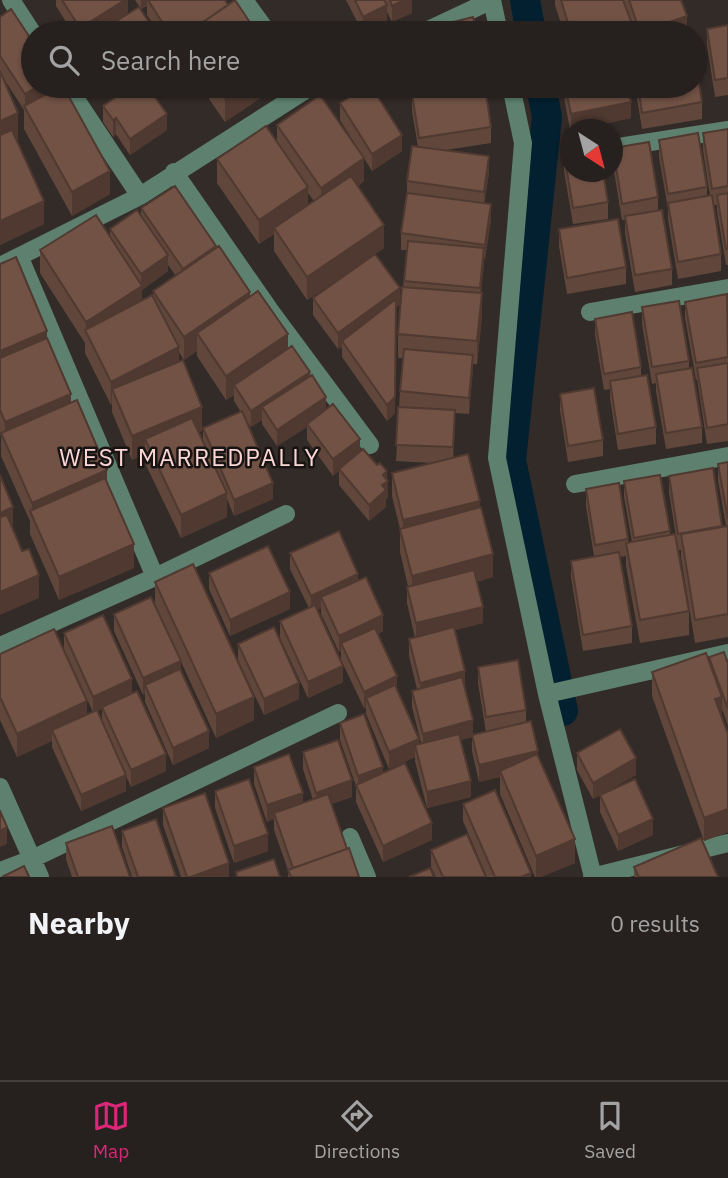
<!DOCTYPE html>
<style>
:root{--surface:#26201e;--page:#322d2b;--text:#f1f3f6;--muted:#a4a3a4;--line:#423e3c;--accent:#db2777}
body{margin:0;font-family:"IBM Plex Sans",sans-serif;background:var(--page);color:var(--text)}
.compass{position:absolute;left:560px;top:119px;width:63px;height:63px;border-radius:50%;background:var(--surface);box-shadow:0 2px 5px #0004;rotate:144deg}
.list{margin:0;padding:0;list-style:none}
h2{display:flex;justify-content:space-between;align-items:center;height:91px;margin:0;padding:0 28px;font-size:30px}
h2 small{font-size:23px;font-weight:400;color:var(--muted)}
.icon{flex:none;width:38px;height:38px;fill:none;stroke:currentColor;stroke-width:2;stroke-linecap:round;stroke-linejoin:round}
.map{position:relative;flex:none;width:728px;height:877px;overflow:hidden}
.search{position:absolute;background:var(--surface);box-shadow:0 2px 5px #0004;left:21px;right:21px;top:21px;height:77px;display:flex;align-items:center;gap:18px;box-sizing:border-box;padding:0 24px;border-radius:38px;color:var(--muted);font-size:26px}
.sheet{height:203px;background:var(--surface)}
nav{display:flex;justify-content:space-around;align-items:center;box-sizing:border-box;height:98px;border-top:2px solid var(--line);background:var(--surface);font-size:19px;color:var(--muted)}
nav a{display:grid;justify-items:center;gap:4px}
nav .on{color:var(--accent)}
.map>svg:first-child{display:block}
.lines{fill:none;stroke-linecap:round;stroke-linejoin:round}
.canal{stroke:#02202f;stroke-width:30}
.minor{stroke:#5e816f;stroke-width:18}
.wall{fill:#61473b;fill-rule:evenodd}
.shaded-wall{fill:#4f3930}
.building{fill:#715245;stroke:#4f3930;stroke-width:2}
.labels{text-anchor:middle;dominant-baseline:central;stroke-width:5;stroke-linejoin:round;paint-order:stroke}
.neighbourhood-label{font-size:24px;letter-spacing:2px;fill:#fad6d5;stroke:#181413}
</style>
<div class="map">
<svg width="728" height="877" viewBox="0 0 728 877">
<rect width="100%" height="100%" fill="#332b28"/>
<g class="lines">
<path class="canal" d="M525,0L531,33
M541,86L547,117L511,460L563,711"/>
<path class="minor" d="M11,0L33,34
M244,0L268,33
M422,33L492,0L499,33
M67,86L140,196
M511,86L523,143L497,458L547,694L593,877
M612,148L728,130
M174,172L269,309L370,445
M0,266L140,196L312,86
M590,312L728,288
M575,484L728,456
M155,577L286,514
M0,646L155,577L20,258
M547,694L728,653
M0,787L40,877
M350,837L367,877
M0,871L32,859L338,713
M592,877L728,843"/>
</g>
<path class="wall" d="M56,0H128V14L156,33H73L56,6Z
M135,0H225L228,5L257,33H159L147,15V6L141,9Z
M346,0H412V13L392,22L387,12V22L363,33Z
M555,0H681L687,33H564L555,5Z
M0,17L55,86V89L110,194L72,216L24,129V110L2,76L18,142L17,143L44,224L0,245Z
M728,25V95L715,97L707,45V29Z
M108,86H147L167,130L130,155L116,134L113,137L103,122V106L115,97Z
M209,86H278L225,122L209,99Z
M421,86H486V88L485,89L491,127V143L446,150L489,173L484,203L491,221L484,261L481,293L482,316L477,364H473L469,414L455,413L453,458L480,507L493,577L476,582L483,623L455,630L473,734L486,732L478,683V667L526,710V722L575,863L541,877H535L500,794V777L479,782L472,751V737L460,740L471,797L427,808L415,761V757L389,769L366,714V708H364L341,660V651L339,652L321,614V608L317,610L343,682L308,698L280,638V621L309,608L290,569V553L358,580L383,631L378,634L397,690L419,744L421,743L412,707V691L417,689L409,656V639L415,638L407,603V587L408,586L400,552V529L392,496V473L432,463L396,461L400,391L403,358H398V334L407,250H401V233L407,193V181L418,147L412,111V94L422,93Z
M562,86H628L631,118L576,130H570Z
M635,86H695L702,102V119L642,129Z
M340,103L402,151L372,171L340,120Z
M277,125L364,181L358,186L384,248L375,254L400,305L396,307L395,413L387,421L342,357V347L338,349L313,315V298L364,262L307,300L274,251V234L259,244L217,183V159L277,141ZM308,193L314,201L308,205Z
M728,129V265H726L717,211V205H713L721,254V271L678,279L668,219V209L659,157V140L707,187V196H710L703,150V133Z
M613,148L658,197V211L672,269V285L635,292L625,233V220H622L613,165Z
M564,154L608,202V219L573,224L564,171Z
M141,208L216,248L288,349L310,376L326,409L360,451L387,479L388,497L386,499V507L369,521L339,485V471L333,476L307,440V427L277,446L262,424V420L251,427L245,419L273,499L234,516L227,499V517L181,538L145,463V454L132,460L112,412V404L111,405L85,353V343L40,273V250L110,235V229L141,216ZM168,265L176,276L153,291V297L142,300V290L168,271ZM197,351V356L226,400L234,395V401L241,412L203,428V443L198,432L202,431L179,362V352L184,360Z
M559,229L626,267V284L567,294L559,246Z
M0,264L47,340L71,403L107,483L134,568L59,600L30,534V521L1,456V437L0,434Z
M728,297V441L707,444L697,379L696,380L685,318V302Z
M642,307L689,361V369L702,427V443L666,449L656,391V383L652,384L642,324Z
M595,319L641,367V376L656,427V444L618,450L610,398V389L604,390L595,335Z
M560,394L603,440V456L568,462L560,410Z
M728,462V637L695,643L681,557V550H678L669,492V476L722,527L726,526L718,480V464Z
M624,481L670,531V535L689,611V635L640,643L626,566V556L620,557L632,626V643L583,651L571,577V561L594,556L586,506V489L628,539V543L632,542L624,497Z
M209,573L290,609L230,636L209,589Z
M155,582L254,720L216,738L155,605Z
M114,614L181,669L209,748L173,765L145,702V694L143,695L114,631Z
M64,633L132,693L166,771L131,787L126,776V791L81,811L52,747V741L17,757L0,720V654L87,715L93,712L64,649ZM102,709V720L98,711Z
M238,644L299,699L264,715L238,660Z
M709,657L728,660V726L722,709V717L728,735V832L704,841L652,696V672L709,662Z
M340,723L383,773L432,840L383,862L356,802V786L340,740Z
M303,752L352,797L331,804L347,849L359,877H288V870L274,830V819L267,822L254,784V767L303,803L313,800L303,769Z
M577,753L636,775L593,799L577,770Z
M215,791L268,851L234,863L215,808Z
M600,795L653,835L618,851L600,812Z
M463,804L531,877H487L463,821Z
M163,808L229,877H181L163,825Z
M122,831L176,877H132L122,847Z
M66,843L130,877H72L66,859Z
M431,850L486,877H436L431,867Z
M634,867L718,877H634Z"/>
<path class="shaded-wall" d="M125,0H128V15L99,33H80V28Z
M141,0H147V6L141,9Z
M404,0H412V13L392,22V6Z
M387,5V22L363,33V17Z
M687,16V33H640V32Z
M601,28V33H584Z
M38,86H55V91L25,107V94Z
M118,86H141L118,101Z
M244,86H278L225,122V98Z
M433,86H486V88L425,104V88Z
M631,102V118L576,130H571V114Z
M18,113V142L0,150V121Z
M167,114V130L130,155V139Z
M116,118V134L113,137V120Z
M402,135V151L372,171V154Z
M489,156V173L484,208V192Z
M364,158V181L321,212V188Z
M110,171V194L72,216V192Z
M308,187V210L274,228V234L259,244V220Z
M44,201V224L0,245V221Z
M491,204V221L485,261V245Z
M384,225V248L307,300V277Z
M216,246V263L183,285V269Z
M484,248V265L480,304V288Z
M168,255V271L142,290V309L86,332V322L141,287V274Z
M400,288V305L396,307L395,413L387,421V405L342,341V347L338,349V333Z
M250,292V315L197,333V351L184,360V337Z
M482,293V316L477,364V341Z
M47,331V355L0,375V351Z
M288,334V358L234,385V395L226,400V376Z
M179,347V371L112,389V404L111,405V382Z
M473,355V372L469,414V398Z
M310,372V388L262,407V420L251,427V411Z
M71,394V417L5,441V422Z
M326,397V414L307,424V427L277,446V430Z
M202,407V431L151,452L145,439V454L132,460V436Z
M455,410V427L453,464V447Z
M360,439V456L339,469V471L333,476V459Z
M107,470V494L32,516V503Z
M387,471L388,497L386,499V507L369,521V505L383,475Z
M273,483V499L234,516V500Z
M227,493V517L181,538V515Z
M480,501V525L403,544V520Z
M13,507V530L0,536V513Z
M134,544V568L59,600V577Z
M493,554V577L412,599V576Z
M358,574V591L321,597V608L311,613V596Z
M39,575V598L0,615V592Z
M290,592V609L230,636V620Z
M483,607V623L416,640V623Z
M383,615V631L344,650L341,643V651L339,652V636Z
M181,661V678L145,685V694L143,695V678Z
M343,666V682L308,698V682Z
M465,671V687L420,699V683Z
M397,676V693L366,698V708H364V692Z
M132,679V695L93,713V697Z
M299,683V699L264,715V699Z
M254,697V720L216,738V714Z
M722,697V720L715,699Z
M87,701V725L52,730V741L17,757V734Z
M473,720V737L423,750V734Z
M209,731V748L173,765V748Z
M419,739V755L415,745V757L389,769V752Z
M538,751V768L500,771V777L479,782V765Z
M166,754V771L131,787V770Z
M636,758V775L593,799V783Z
M383,767V784L358,792V776Z
M126,775V791L81,811V795Z
M352,780V797L316,809V793Z
M471,781V797L427,808V792Z
M303,793V809L274,813V819L267,822V805Z
M728,809V832L704,841V818Z
M653,819V835L618,851V835Z
M432,823V840L383,862V846Z
M7,827V844L0,847V831Z
M268,834V851L234,863V846Z
M575,839V863L541,877H536V856Z
M229,863V877H191Z
M531,873V877H521Z"/>
<path class="building" d="M62,0H125L80,28Z
M148,0H225L228,5L196,27V29L189,33H169Z
M235,0L257,33H201L196,27Z
M355,0H384L387,5L363,17Z
M390,0H404L392,6Z
M561,0H623L635,32L630,33H603L601,28L584,33H571Z
M629,0H681L687,16L640,32Z
M139,7L156,33H97Z
M11,9L33,42V86H38L25,94L0,56V17Z
M473,17L477,33H411Z
M728,25V78L715,80L707,29Z
M695,59L702,102L642,113L638,86H695Z
M0,71L18,113L0,121Z
M61,86H63L110,171L72,192L24,106Z
M131,86H147L167,114L130,139L116,118L113,120L103,106Z
M216,86H244L225,98Z
M368,86H371L402,135L372,154L340,103Z
M468,86H485L491,127L419,138L412,94Z
M565,86H628L631,102L571,114Z
M320,95L364,158L321,188L277,125Z
M266,126L308,187L259,220L217,159Z
M728,129V186L712,189L703,133Z
M12,130L44,201L0,221V135Z
M698,133L707,187L668,194L659,140Z
M649,142L658,197L622,204L613,148Z
M412,146L489,156L484,192L407,181Z
M570,153V172H603L608,202L573,208L564,154Z
M351,176L384,225L307,277L274,228Z
M175,186L216,246L183,269L141,208Z
M407,193L491,204L485,245L401,233Z
M728,193V248L726,249L717,195Z
M712,195L721,254L678,262L668,203Z
M137,210L168,255L141,274L110,229Z
M662,210L672,269L635,275L625,216Z
M96,215L142,286L86,322L40,250Z
M618,219L626,267L567,278L559,229Z
M408,241L484,248L480,288L404,281Z
M219,246L250,292L184,337L153,291Z
M375,254L400,288L338,333L313,298Z
M16,257L47,331L0,351V264Z
M402,287L482,293L477,341L398,334Z
M258,291L288,334L226,376L197,333Z
M727,294L728,357L696,363L685,302Z
M152,295L179,347L111,382L85,330Z
M396,299L395,397L387,405L342,341Z
M679,301L689,361L652,367L642,307Z
M632,312L641,367L604,374L595,319Z
M47,338L71,394L5,422L0,410V358Z
M292,346L310,372L251,411L234,385Z
M404,349L473,355L469,398L400,391Z
M183,360L202,407L132,436L112,389Z
M728,363V424L707,428L697,368Z
M692,368L702,427L666,433L656,374Z
M312,375L326,397L277,430L262,407Z
M647,375L656,427L618,434L610,381Z
M594,388L603,440L568,446L560,394Z
M77,400L107,470L32,503L1,433Z
M333,404L360,439L333,459L307,424Z
M398,407L455,410L453,447L396,445Z
M242,411L273,483L234,500L203,428Z
M192,418L227,493L181,515L145,439Z
M363,449L377,465L380,463L387,471L383,475L388,481L382,485L386,490L369,505L339,469Z
M468,454L480,501L403,520L392,473Z
M728,462V519L718,464Z
M713,468L722,526L678,534L669,476Z
M0,475L13,507L0,513Z
M660,475L670,531L634,538L624,481Z
M105,478L134,544L59,577L30,511Z
M619,483L628,539L595,545L586,489Z
M481,507L493,554L412,576L400,529Z
M7,515L22,551L29,549L39,575L0,592V517Z
M728,526V614L695,620L681,534Z
M339,531L358,574L311,596L290,553Z
M675,534L689,611L640,620L626,543Z
M268,546L290,592L230,620L209,573Z
M619,552L632,626L583,635L571,561Z
M193,564L254,697L216,714L155,582Z
M474,570L483,607L416,623L407,587Z
M366,577L383,615L339,636L321,597Z
M151,597L181,661L143,678L114,614Z
M315,605L343,666L308,682L280,621Z
M103,615L132,679L93,697L64,633Z
M274,627L299,683L264,699L238,644Z
M454,627L465,671L420,683L409,639Z
M375,628L397,676L364,692L341,643Z
M54,629L87,701L17,734L0,697V654Z
M724,652L727,661L728,660V709L709,657Z
M706,653L722,697L715,699L728,734V809L704,818L652,672Z
M518,660L526,710L486,717L478,667Z
M180,669L209,731L173,748L145,685Z
M462,677L473,720L423,734L412,691Z
M395,685L419,739L389,752L366,698Z
M137,691L166,754L131,770L102,707Z
M97,710L126,775L81,795L52,730Z
M364,714L383,767L358,776L340,723Z
M531,721L538,751L479,765L472,735Z
M620,729L636,758L593,783L577,753Z
M459,734L471,781L427,792L415,745Z
M338,740L352,780L316,793L303,752Z
M289,754L303,793L267,805L254,767Z
M537,754L575,839L536,856L500,771Z
M405,763L432,823L383,846L356,785Z
M249,779L268,834L234,846L215,791Z
M635,779L653,819L618,835L600,795Z
M495,790L531,873L521,877H495L463,804Z
M205,793L229,863L191,877H187L163,808Z
M328,794L347,849L293,868L274,813Z
M0,811L7,827L0,831Z
M156,819L176,877H138L122,831Z
M112,826L130,877H78L66,843Z
M467,834L486,877H443L431,850Z
M701,838L718,877H639L634,867Z
M349,848L359,877H291L288,870Z
M274,859L280,877H237L236,872Z
M24,866L29,877H2Z
M430,868L434,877H409Z"/>
<g class="labels">
<g class="neighbourhood-label">
<text x="190" y="457">WEST MARREDPALLY</text>
</g>
</g>
</svg>
<svg class="compass" viewBox="-18 -18 36 36"><path d="M0-13l5 13h-10z" fill="#e53935"/><path d="M0 13l5-13h-10z" fill="#a4a3a4"/></svg>
<div class="search"><svg class="icon" aria-label="search" viewBox="0 0 24 24"><circle cx="10" cy="10" r="6"/><path d="M15 15l6 6"/></svg>Search here</div>
</div>
<section class="sheet">
<h2>Nearby<small>0 results</small></h2>
<ul class="list">
</ul>
</section>
<nav>
<a class="on"><svg class="icon" aria-label="map" viewBox="0 0 24 24"><path d="M3 6l6-2 6 2 6-2v14l-6 2-6-2-6 2zM9 4v14M15 6v14"/></svg>Map</a>
<a><svg class="icon" aria-label="directions" viewBox="0 0 24 24"><path d="M12 3l9 9-9 9-9-9zM9 14v-3h6M13 9l2 2-2 2"/></svg>Directions</a>
<a><svg class="icon" aria-label="saved" viewBox="0 0 24 24"><path d="M7 4h10v16l-5-4-5 4z"/></svg>Saved</a>
</nav>
